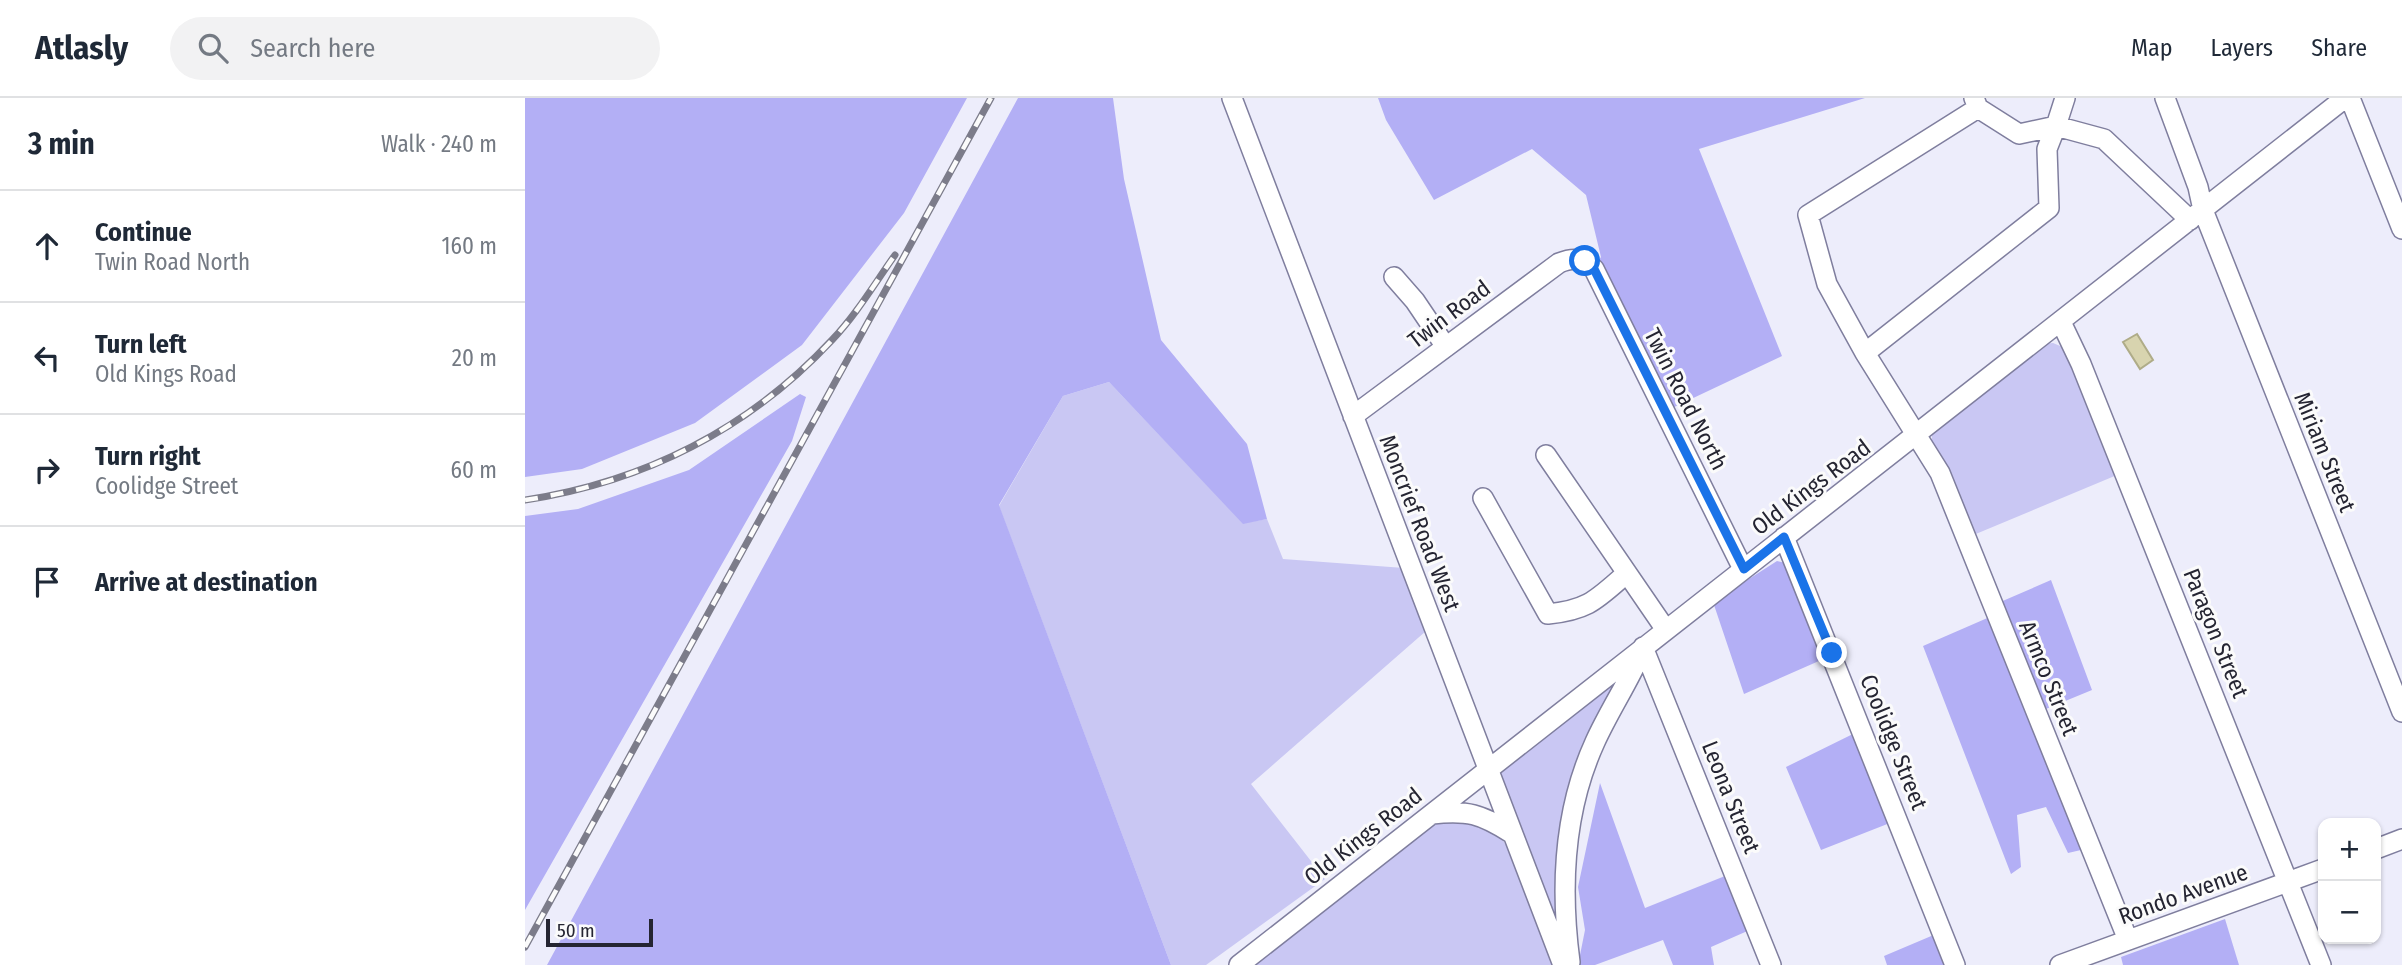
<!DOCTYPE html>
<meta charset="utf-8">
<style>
:root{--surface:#fff;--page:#f2f2f3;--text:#1f2937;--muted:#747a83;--line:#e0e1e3}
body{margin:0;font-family:"Fira Sans Condensed",sans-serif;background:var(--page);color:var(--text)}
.controls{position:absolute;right:21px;bottom:21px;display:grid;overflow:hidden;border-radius:14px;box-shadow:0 2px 5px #0004}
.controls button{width:63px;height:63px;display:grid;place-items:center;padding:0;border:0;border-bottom:2px solid var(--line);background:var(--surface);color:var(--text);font:35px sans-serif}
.scale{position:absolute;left:21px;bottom:18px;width:107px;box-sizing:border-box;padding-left:7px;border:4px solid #252532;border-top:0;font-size:19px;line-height:24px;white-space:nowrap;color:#252532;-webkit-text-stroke:5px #fbfbfb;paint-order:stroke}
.stop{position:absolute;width:21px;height:21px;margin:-16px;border:5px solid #1a73e8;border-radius:50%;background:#fff}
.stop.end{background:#1a73e8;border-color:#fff;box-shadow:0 2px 7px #0008}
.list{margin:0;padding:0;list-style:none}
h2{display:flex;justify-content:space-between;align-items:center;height:91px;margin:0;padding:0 28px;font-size:30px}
h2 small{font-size:23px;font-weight:400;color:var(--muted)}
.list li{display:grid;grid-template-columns:46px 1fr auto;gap:21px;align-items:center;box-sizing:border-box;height:112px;padding:0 28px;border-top:2px solid var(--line)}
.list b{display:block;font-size:26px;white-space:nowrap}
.list p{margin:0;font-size:23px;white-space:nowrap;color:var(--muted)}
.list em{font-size:23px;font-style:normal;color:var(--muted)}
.icon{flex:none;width:38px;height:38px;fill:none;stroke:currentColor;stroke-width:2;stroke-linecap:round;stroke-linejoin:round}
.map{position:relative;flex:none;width:1877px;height:867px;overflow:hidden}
header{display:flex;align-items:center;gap:42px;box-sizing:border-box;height:98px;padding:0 35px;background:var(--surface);border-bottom:2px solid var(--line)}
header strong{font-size:33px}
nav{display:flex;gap:38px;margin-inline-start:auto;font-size:24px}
.search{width:490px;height:63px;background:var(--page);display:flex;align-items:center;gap:18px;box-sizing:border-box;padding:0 24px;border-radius:38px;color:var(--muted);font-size:26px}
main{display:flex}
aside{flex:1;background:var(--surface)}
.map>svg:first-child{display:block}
.green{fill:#c9c7f3}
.forest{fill:#b3aff5}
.building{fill:#d8d4af;stroke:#afac88;stroke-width:2}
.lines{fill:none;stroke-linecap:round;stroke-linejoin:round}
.minor-casing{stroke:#7f7e9e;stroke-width:22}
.minor{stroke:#fff;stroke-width:19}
.rail-casing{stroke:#7c7c8a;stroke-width:7}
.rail{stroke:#fbfbfb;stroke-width:4.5;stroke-dasharray:13;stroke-linecap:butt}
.route{stroke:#1a73e8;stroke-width:9}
.labels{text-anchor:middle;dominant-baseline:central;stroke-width:6;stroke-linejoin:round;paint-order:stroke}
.street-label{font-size:23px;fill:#252532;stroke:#fbfbfb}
</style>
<header>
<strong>Atlasly</strong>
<div class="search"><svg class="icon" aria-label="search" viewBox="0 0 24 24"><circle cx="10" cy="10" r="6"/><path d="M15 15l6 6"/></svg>Search here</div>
<nav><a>Map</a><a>Layers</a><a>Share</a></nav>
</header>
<main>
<aside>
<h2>3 min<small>Walk · 240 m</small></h2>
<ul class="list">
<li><svg class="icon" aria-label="ahead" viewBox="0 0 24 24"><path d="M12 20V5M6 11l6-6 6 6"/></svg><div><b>Continue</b><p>Twin Road North</p></div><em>160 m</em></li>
<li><svg class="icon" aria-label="left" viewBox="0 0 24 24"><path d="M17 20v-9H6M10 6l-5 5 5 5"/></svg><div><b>Turn left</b><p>Old Kings Road</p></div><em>20 m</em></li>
<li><svg class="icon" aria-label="right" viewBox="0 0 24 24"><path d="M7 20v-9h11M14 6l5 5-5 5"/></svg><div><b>Turn right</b><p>Coolidge Street</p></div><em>60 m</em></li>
<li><svg class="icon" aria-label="arrive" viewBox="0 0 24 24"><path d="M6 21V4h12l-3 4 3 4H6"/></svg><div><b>Arrive at destination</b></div></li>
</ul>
</aside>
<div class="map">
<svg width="1877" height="867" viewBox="0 0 1877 867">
<rect width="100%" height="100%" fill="#ededfb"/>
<path class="green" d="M1528,245L1540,250L1592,377L1446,438L1407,348V337L1412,329L1517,246Z
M584,284L718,425L742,421L758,461L879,470L901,533L726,686L800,781L681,867H646L474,408L538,298Z
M1097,576L1063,646L1036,836L975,676L981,665Z
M928,721C943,723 957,724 969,733C994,753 1018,835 1031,867H725L907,726Z"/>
<path class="forest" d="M0,0H442L379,115L277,247L170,325L57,371L0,379Z
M493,0H588L599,81L636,242L722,346L742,421L718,426L584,284L538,298L474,407L646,867H22Z
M853,0H1340L1174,51L1257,258L1145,311L1072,165L1076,159L1061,97L1007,51L909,102L861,22Z
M275,296L281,299L267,343L0,812V418L53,411L164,372Z
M1252,463L1265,466L1303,559L1219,596L1188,504Z
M1526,482L1567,592L1516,613L1473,505Z
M1467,518L1556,752L1543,755L1521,709L1492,717L1496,769L1486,776L1398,548Z
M1334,633L1370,723L1296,752L1261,669Z
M1075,685L1120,810L1205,776L1227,831L1186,849L1189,867H1148L1138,842L1070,867H1053L1060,832L1053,789Z
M1700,821L1714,867H1598L1596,859Z
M1411,836L1421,867H1362L1359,858Z"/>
<path class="building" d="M1612,236L1628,262L1615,271L1598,244Z"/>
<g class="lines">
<g class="minor-casing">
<path id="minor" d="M707,0L1038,867
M1449,0L1453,10L1283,117L1302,186L1340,255L1415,375L1603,842
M1640,0L1673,89L1678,112L1877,614
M1825,0L1877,131
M1453,10L1494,36L1531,28L1540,0
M869,179L890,203L921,249
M1536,224L1556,266L1796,867
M1340,255L1524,110L1522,51L1531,28L1579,41L1665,122
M828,318L1034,165C1049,159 1057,160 1069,171L1218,471
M1021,357L1141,532
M958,400L1023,516C1064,512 1072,501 1102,475
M1259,439L1430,867
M1118,549L1246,867
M907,716C943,712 956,716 986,735
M1851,751L1877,741
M1045,864C1035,789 1038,714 1070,644C1084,613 1103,585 1117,553
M714,867C1082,577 1452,291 1820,0
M1535,867L1798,771"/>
</g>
<use href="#minor" class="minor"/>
<g class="rail-casing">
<path id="rail" d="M0,402C119,384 224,331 307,242C331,217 350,185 370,157
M0,849L466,0"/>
</g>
<use href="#rail" class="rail"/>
</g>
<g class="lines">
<path class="route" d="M1060,163L1069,171L1219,471L1259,439L1307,555"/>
</g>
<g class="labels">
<g class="street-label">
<text transform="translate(924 216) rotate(-37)">Twin Road</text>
<text transform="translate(1161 301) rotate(63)">Twin Road North</text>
<text transform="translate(1800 354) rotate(68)">Miriam Street</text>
<text transform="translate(1286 389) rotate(-37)">Old Kings Road</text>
<text transform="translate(895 425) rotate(69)">Moncrief Road West</text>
<text transform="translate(1691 535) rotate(68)">Paragon Street</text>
<text transform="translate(1524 580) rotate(68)">Armco Street</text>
<text transform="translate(1369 644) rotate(68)">Coolidge Street</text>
<text transform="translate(1206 699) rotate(68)">Leona Street</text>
<text transform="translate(838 738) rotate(-38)">Old Kings Road</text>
<text transform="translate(1658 796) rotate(-20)">Rondo Avenue</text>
</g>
</g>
</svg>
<div class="controls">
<button>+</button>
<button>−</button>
</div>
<div class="scale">50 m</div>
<div class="stop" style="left:1060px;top:163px"></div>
<div class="stop end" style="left:1307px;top:555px"></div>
</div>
</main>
